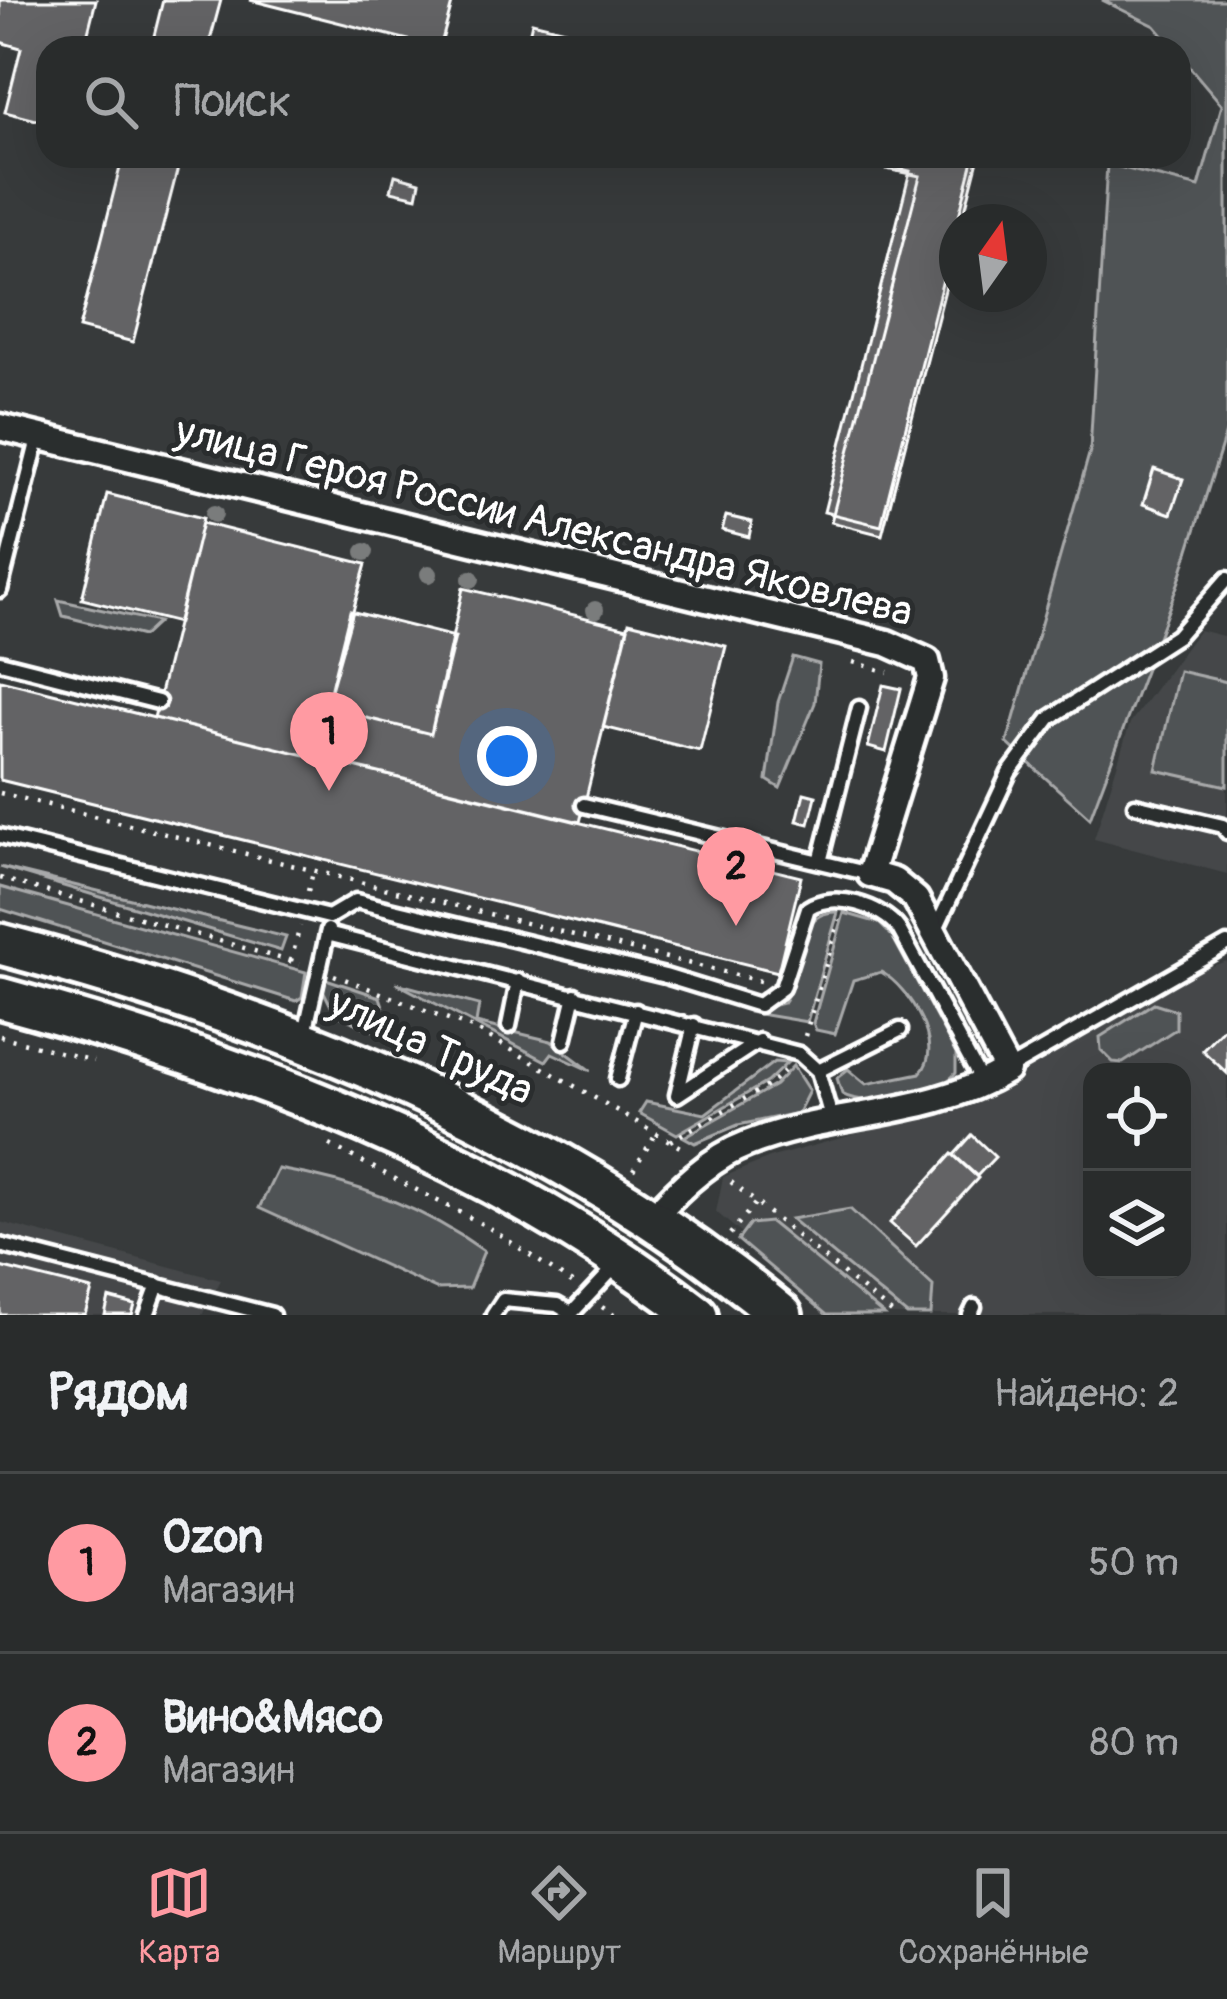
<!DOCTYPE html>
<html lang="ru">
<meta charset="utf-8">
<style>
:root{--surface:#292c2c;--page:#353838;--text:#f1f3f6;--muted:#a5a7a9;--line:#454848;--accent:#ff9aa2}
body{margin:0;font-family:Pangolin,sans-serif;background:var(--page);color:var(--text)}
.controls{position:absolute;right:36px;bottom:36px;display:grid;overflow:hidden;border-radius:24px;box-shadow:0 12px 48px #0002}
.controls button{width:108px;height:108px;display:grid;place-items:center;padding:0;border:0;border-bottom:3px solid var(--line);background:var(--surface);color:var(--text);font:60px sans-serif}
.compass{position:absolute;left:939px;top:204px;width:108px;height:108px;border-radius:50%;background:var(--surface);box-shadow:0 12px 48px #0002;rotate:14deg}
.you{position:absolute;left:507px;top:756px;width:42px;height:42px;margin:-30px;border:9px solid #fff;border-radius:50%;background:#1a73e8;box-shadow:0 0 0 18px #1a73e833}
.badge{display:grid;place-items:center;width:78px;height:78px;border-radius:50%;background:var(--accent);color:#111;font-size:39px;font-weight:700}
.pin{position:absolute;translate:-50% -99px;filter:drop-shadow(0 3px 6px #0008)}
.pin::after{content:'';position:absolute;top:63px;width:42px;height:36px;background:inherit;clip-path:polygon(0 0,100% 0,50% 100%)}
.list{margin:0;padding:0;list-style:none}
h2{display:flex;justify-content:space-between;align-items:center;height:156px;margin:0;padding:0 48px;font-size:51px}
h2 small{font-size:39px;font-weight:400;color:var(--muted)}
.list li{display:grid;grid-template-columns:78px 1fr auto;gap:36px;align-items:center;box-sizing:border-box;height:180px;padding:0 48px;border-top:3px solid var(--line)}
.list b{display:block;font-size:45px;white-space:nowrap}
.list p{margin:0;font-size:39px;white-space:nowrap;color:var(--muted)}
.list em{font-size:39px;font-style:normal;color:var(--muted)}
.icon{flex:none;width:66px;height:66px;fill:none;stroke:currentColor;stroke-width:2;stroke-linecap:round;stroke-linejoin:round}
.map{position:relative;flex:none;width:1227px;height:1315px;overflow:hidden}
.search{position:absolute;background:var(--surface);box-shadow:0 12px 48px #0002;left:36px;right:36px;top:36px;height:132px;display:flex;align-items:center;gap:30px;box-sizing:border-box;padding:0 42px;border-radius:36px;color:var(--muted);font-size:45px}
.sheet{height:516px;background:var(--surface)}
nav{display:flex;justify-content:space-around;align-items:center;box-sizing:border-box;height:168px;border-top:3px solid var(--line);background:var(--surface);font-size:33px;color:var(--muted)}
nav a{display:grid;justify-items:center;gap:6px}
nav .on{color:var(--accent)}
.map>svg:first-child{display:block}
.built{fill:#444748;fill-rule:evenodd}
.green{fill:#505354;stroke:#a8a9aa;stroke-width:3}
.building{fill:#636465;stroke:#fff;stroke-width:3}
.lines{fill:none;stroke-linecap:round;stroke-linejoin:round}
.lane-casing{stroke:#fff;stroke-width:21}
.street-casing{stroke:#fff;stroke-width:33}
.primary-casing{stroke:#fff;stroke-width:48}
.path{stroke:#fff;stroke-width:4.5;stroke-dasharray:3 9;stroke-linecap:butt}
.lane{stroke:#2a2d2e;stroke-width:12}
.street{stroke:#2a2d2e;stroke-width:24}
.primary{stroke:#2a2d2e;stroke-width:39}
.tree{fill:#7a7c7c}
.labels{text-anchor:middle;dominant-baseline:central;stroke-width:10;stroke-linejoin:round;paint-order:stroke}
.street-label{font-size:42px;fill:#fff;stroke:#2a2d2e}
</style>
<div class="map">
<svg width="1227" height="1315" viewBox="0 0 1227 1315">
<rect width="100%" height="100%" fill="#373a3b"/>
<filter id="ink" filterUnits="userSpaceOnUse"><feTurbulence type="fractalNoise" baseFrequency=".00833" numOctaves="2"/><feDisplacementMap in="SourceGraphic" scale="24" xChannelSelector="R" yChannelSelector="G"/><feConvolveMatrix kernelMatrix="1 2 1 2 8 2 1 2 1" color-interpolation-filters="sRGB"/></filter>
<g filter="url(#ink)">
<path class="built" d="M1199,630L1227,637V874L1094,839L1130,723Z
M1227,961V1315H838L716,1212L723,1177L772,1157L969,1103L1196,971ZM1092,1072H1182V1270H1092Z
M0,1222L221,1280L202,1315H0Z"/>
<path class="green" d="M1102,0H1227V429L1179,581L1090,818L1007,743L1090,451L1107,164L1199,187L1222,105L1155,26Z
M58,600L158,622L143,636L63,616Z
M793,657L819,664L815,703L780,788L767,780L778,702Z
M1179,671L1227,682V786L1156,770Z
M0,867L286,937L281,951Z
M0,887L306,972L302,997L296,1001L0,909Z
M838,912L807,1022L748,1012L783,1003C804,973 791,910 838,912Z
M844,913L879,923L892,936L956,1054V1073C938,1095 867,1109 842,1094L837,1078L848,1069L866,1084L920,1073C946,1047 909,987 881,972L853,980L835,1034L816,1030L813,1023Z
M326,979L380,997L383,1006L374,1031L335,1014L323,990Z
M396,983L479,1005L476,1023L551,1041L591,1071L552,1053L546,1061Z
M1154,1003L1176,1010V1029L1123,1063L1113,1062L1101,1050L1100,1037Z
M774,1062L787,1063L767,1082L677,1134L639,1113L646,1102L705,1114Z
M793,1066L809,1091L798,1113L738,1125L695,1143L684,1137L775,1085Z
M278,1169C351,1181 423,1207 484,1251L469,1288L436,1289L259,1208Z
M850,1209L933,1286L931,1315H907L791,1219Z
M770,1222L884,1315H827L738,1240L750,1224Z"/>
<path class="building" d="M0,0H96L84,48H48V123L5,112L21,48L0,42Z
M163,0H221L208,48H151Z
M250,0H453L440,48Z
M532,22L618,43L617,48H526Z
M123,156H181L133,342L79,328Z
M824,156H979L962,222H957V243L882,535L831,522L920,176Z
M849,156H974L881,526L824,512L910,171Z
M395,175L420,182L417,197L391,191Z
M1154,469L1183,479L1171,514L1143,504Z
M107,494L203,518L178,623L82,599Z
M726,516L752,522L749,537L722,530Z
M202,523L366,564L326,708L431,734L463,588L628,628L580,822L154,718Z
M350,611L455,637L431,734L326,708Z
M629,622L726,646L700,751L603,727Z
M0,680L801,877L778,972L0,780Z
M883,685L901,689L886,752L868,747Z
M804,793L816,796L809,824L797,821Z
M1227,1024V1073L1202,1050Z
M972,1135L995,1157L977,1176L954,1155Z
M952,1154L978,1178L916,1246L890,1223Z
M0,1267L92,1290L85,1315H0Z
M109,1298L135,1305L132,1315H105Z"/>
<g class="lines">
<g class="lane-casing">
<path id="lane" d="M0,590L39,435
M0,662L158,702
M584,805L870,874
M1135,805L1223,826L1227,832
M0,836L329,917L356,901L665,976L759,1005L782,988L808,908C834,891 881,905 899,929L983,1084
M820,862L859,708
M935,931L1009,773L1050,718L1177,636L1227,579
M327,934L799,1054L818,1071L832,1121
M694,1025L677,1095L759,1041
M509,1026L518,981
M305,1033L328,930
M564,1041L575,995
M1007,1070L1227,944
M818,1071L900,1030
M618,1079L636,1011
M0,1245L272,1315
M147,1315L158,1285
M493,1315L503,1300L557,1305L571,1313
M570,1315L615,1267
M970,1315L974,1307"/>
</g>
<g class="street-casing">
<path id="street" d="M0,427L887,643L927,661L931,678L870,874L894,881L916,899L1007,1070C928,1118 832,1110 747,1144C710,1158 678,1189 652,1218"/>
</g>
<g class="primary-casing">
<path id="primary" d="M0,944C282,1019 555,1128 782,1315
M0,998C246,1065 493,1157 697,1315"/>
</g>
<path class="path" d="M853,662L888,672
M0,793L760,981
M0,878L300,964
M308,891L314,869
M291,961L300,926
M334,975L477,1030L687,1151
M0,1036L93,1061
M805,1036L839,920
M670,1141L769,1085L784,1071
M330,1145L488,1227L575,1285
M633,1170L656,1134
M731,1182L894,1315
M730,1234L757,1201
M602,1307L614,1315"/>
<use href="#lane" class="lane"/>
<use href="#street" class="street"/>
<use href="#primary" class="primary"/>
</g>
<g class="tree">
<circle cx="214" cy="514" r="9"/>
<circle cx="365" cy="552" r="9"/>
<circle cx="429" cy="574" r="9"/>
<circle cx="471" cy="579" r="9"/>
<circle cx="595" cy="610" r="9"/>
</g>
</g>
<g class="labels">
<g class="street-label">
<text transform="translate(544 522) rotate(14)">улица Героя России Александра Яковлева</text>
<text transform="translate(431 1047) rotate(25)">улица Труда</text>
</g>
</g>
</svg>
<div class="controls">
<button><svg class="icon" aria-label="locate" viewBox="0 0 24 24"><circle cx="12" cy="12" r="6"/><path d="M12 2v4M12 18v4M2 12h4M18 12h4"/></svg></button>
<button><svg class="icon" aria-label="layers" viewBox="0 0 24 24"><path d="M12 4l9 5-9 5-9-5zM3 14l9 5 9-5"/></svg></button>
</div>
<svg class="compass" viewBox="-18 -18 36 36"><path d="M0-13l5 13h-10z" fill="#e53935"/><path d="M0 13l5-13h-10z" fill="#a5a7a9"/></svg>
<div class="you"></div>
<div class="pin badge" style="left:329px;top:791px">1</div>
<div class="pin badge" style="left:736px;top:926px">2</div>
<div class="search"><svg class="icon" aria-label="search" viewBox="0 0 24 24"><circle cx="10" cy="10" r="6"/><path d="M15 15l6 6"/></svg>Поиск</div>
</div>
<section class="sheet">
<h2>Рядом<small>Найдено: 2</small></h2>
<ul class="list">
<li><span class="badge">1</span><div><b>Ozon</b><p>Магазин</p></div><em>50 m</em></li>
<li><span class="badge">2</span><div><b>Вино&amp;Мясо</b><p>Магазин</p></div><em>80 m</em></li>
</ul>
</section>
<nav>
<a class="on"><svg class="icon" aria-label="map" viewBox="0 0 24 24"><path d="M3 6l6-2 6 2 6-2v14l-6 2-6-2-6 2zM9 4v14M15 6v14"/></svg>Карта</a>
<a><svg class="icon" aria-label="directions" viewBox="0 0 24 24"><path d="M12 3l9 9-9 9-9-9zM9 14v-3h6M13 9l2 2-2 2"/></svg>Маршрут</a>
<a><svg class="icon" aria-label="saved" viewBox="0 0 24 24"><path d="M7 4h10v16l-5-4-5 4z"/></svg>Сохранённые</a>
</nav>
